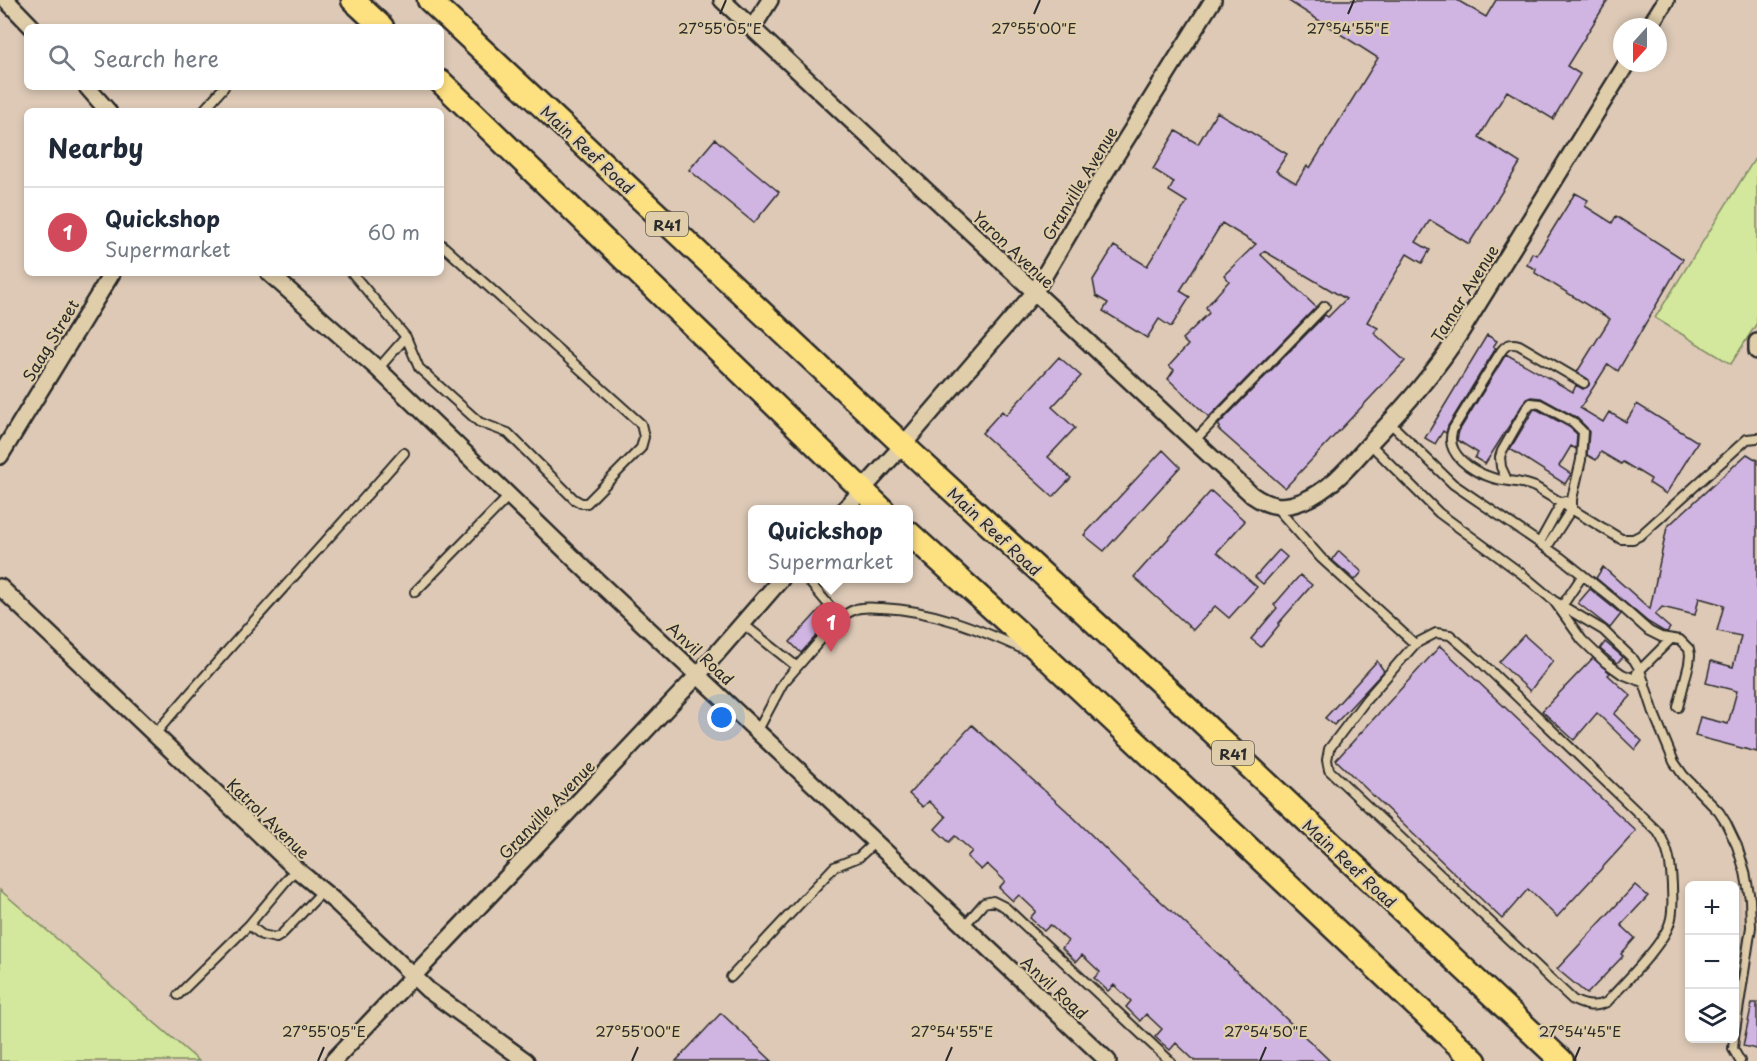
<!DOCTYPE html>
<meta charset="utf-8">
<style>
:root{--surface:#fff;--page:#f6f6f7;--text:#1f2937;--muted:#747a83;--line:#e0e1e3;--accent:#d1495b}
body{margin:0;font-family:"Playpen Sans",sans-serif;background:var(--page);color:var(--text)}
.controls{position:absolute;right:18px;bottom:18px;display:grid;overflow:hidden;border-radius:9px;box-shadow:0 3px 9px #0003}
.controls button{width:54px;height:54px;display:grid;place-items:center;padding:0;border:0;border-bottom:2px solid var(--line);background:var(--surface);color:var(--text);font:30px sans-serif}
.compass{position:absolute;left:1613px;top:18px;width:54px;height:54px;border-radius:50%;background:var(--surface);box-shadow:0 3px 9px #0003;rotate:201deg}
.you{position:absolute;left:722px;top:718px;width:21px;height:21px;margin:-15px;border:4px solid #fff;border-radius:50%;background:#1a73e8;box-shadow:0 0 0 9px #1a73e833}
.badge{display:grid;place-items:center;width:39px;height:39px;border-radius:50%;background:var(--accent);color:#fff;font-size:20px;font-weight:700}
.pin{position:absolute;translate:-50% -50px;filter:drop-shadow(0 2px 3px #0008)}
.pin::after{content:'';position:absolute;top:32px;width:21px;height:18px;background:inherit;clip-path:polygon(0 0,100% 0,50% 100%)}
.popup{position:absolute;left:748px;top:505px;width:165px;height:78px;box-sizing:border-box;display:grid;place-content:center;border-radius:9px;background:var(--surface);filter:drop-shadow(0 2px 4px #0005);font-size:20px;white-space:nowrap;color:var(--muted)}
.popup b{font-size:22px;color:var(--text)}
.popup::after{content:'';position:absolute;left:50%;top:100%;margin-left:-12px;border:12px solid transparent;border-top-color:var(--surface)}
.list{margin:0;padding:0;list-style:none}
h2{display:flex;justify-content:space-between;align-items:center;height:78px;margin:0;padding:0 24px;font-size:26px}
h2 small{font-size:20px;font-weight:400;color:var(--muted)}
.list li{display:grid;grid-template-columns:39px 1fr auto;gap:18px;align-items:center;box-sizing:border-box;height:90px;padding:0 24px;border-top:2px solid var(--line)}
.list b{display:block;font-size:22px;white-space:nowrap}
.list p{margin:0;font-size:20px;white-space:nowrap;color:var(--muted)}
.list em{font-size:20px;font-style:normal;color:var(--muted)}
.icon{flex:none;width:33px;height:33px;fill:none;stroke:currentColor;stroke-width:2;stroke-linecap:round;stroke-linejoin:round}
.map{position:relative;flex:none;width:1757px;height:1061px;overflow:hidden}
.search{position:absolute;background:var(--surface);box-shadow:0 3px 9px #0003;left:24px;top:24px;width:420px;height:66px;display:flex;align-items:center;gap:15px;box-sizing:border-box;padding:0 21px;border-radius:9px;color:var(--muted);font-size:22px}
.panel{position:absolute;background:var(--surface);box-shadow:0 3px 9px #0003;left:24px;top:108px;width:420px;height:168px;border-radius:9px}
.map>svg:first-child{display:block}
.green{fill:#d3e89c;stroke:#7f8a64;stroke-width:1.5}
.building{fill:#d0b4e2;stroke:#2b2b2b;stroke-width:1.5}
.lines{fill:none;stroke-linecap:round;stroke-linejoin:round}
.lane-casing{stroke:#2b2b2b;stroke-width:12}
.street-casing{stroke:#2b2b2b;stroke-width:20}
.primary-casing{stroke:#2b2b2b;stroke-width:27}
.lane{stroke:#e0ceab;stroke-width:8}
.street{stroke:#e0ceab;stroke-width:15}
.primary{stroke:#fde080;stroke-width:22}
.ticks{fill:none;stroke:#2b2b2b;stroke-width:2}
.labels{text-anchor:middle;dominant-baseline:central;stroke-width:4.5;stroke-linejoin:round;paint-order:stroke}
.shield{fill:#e0ceab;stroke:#615c51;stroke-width:1.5}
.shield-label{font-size:15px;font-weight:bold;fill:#2b2b2b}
.street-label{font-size:16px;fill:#2b2b2b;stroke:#e0ceab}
.ticks-label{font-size:15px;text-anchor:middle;fill:#2b2b2b;stroke:#e0ceab;stroke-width:4.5;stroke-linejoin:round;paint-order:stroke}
</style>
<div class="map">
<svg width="1757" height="1061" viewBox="0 0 1757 1061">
<rect width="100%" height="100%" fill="#ddc9b6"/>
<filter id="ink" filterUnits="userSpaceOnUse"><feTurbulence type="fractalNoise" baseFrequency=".0167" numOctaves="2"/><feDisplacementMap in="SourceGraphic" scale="12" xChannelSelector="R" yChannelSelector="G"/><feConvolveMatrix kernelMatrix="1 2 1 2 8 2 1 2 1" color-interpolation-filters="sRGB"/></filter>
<g filter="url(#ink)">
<path class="green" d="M1757,155V323L1731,364L1655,318Z
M0,890L199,1061H0Z"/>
<path class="building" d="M1287,0H1457L1486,17L1496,0H1608L1567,66L1580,74L1553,119L1507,91L1479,137L1520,163L1469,244L1430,220L1416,242L1430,250L1422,263L1407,254L1367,322L1378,328L1374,333L1405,361L1285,488L1218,429L1220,427L1218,425L1325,315L1328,317L1346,299L1264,251L1261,255L1316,307L1209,417L1168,379L1174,370L1169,366L1188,345L1182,339L1209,313L1206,307L1229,281L1224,275L1256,244L1222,223L1180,291L1190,297L1171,327L1159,319L1147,338L1103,311L1108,303L1096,296L1093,280L1114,246L1147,266L1187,202L1169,191L1174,182L1153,169L1176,131L1198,144L1217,112L1287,154L1276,171L1296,183L1307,166L1310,168L1378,58Z
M715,139L779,192L754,223L689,170Z
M1575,193L1588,200L1585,206L1612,223L1616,216L1683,259L1618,371L1608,364L1580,408L1603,422L1609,412L1626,422L1637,404L1698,442L1666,494L1649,483L1651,479L1623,462L1621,464L1601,452L1596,460L1587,455L1589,432L1587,428L1576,417L1541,398L1531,397L1526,399L1485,464L1475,458L1478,453L1457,440L1459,431L1506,354L1573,392L1576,385L1583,389L1589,385V380L1577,372L1610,319L1535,273L1536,269L1527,265L1532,253L1537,255Z
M1487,335L1497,341L1493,347L1496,348L1448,426L1446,433L1443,431L1435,444L1425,438Z
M1059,357L1081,376L1052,407L1075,428L1048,457L1071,478L1053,497L982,433L1002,411L1006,415Z
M1534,409L1538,410L1569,427L1577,434L1576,449L1571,446L1559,466L1571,474L1565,484L1510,449Z
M1163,450L1180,467L1104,551L1084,535Z
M1747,454L1757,460V752L1695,736L1700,717L1728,724L1737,691L1706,683L1711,661L1733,667L1741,636L1717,631L1724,605L1699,598L1695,615L1662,607L1655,615L1670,628L1667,632L1663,631L1648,622L1596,578L1603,567L1650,609L1667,527Z
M1211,491L1245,521L1217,552L1257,587L1229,618L1215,606L1193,630L1134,577Z
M1279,550L1287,557L1263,584L1255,577Z
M1339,551L1362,572L1355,580L1332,560Z
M1300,575L1312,585L1278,624L1279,625L1261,647L1251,639L1277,608L1274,605Z
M1590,589L1621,614L1610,628L1578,603Z
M822,607L832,618L801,653L790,642Z
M1524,635L1553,661L1530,691L1499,662Z
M1605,642L1623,657L1617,663L1600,649Z
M1440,646L1636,831L1557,917L1528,889L1502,919L1336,760Z
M1593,658L1610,673L1608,675L1631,696L1614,714L1642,741L1635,750L1597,713L1574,740L1542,711Z
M1377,661L1384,671L1334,725L1325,718Z
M972,725L1067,811L1130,873L1226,961L1330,1061H1195L1176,1043L1170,1050L1155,1037L1162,1029L1146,1014L1140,1021L1126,1007L1131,1001L1114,985L1108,991L1094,978L1100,972L1082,955L1076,962L1062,948L1068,941L1050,925L1044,931L1030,918L1036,911L1019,895L1013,901L999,888L1005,881L987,864L981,870L967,857L972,851L955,836L949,842L935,829L946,817L929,801L923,807L909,794Z
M1635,885L1648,896L1621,925L1635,938L1621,954L1623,956L1587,994L1557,969Z
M1752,1003H1757V1049L1743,1046Z
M721,1013L772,1061H676Z"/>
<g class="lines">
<g class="lane-casing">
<path id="lane" d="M203,111L224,87
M352,273L406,337L419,368L479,422L508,433L574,499L581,503H587L641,448L644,437L641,424L441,244
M378,369L406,337
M1584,383L1519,345C1510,342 1505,345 1500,353L1453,429C1443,454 1473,472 1493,478C1507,482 1522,481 1535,487L1621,539H1633L1641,535L1747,439L1757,438
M1389,422L1453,484L1560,557L1614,600L1649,631L1661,637L1680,640L1689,649L1690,655L1689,664L1678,707
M1193,442L1325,306
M1370,444L1439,513L1522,574L1554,601L1582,640L1605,662L1622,674L1645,683
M1507,480L1501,467L1500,457L1502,451L1526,409L1531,403L1540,404L1573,422L1583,432L1581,460L1572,499V508L1547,547
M1275,506L1321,558L1415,644
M1540,542L1562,502L1565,501
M415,592L509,496
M1554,601L1603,630L1634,660L1640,670L1655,716L1674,762L1683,775L1719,812L1726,823L1737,846L1745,872L1750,899L1751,927L1734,1037
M1560,609L1583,575
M838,620C843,616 848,612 854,610C862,606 872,608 882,608C933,610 979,629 1025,650
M743,624L796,666
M1436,633L1450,635L1479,660L1658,832C1669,849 1671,865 1672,885C1672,897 1674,910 1670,922C1664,944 1624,983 1607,1002C1595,1008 1585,1006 1573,1000L1329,770L1327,760L1329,749L1366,700L1415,644Z
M1637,673L1671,639
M757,732L783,683L838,620V616L806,578
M155,734C236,638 322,547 404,453
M249,925L262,935L276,938L281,935L323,891
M964,926L984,903L993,901L1005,907L1170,1061
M731,977L834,867L859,857L875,842
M178,995L249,925L296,869
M1734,1038L1733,1049L1740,1061"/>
</g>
<g class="street-casing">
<path id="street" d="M6,0L32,27
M722,0L1252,495C1269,507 1283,509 1303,501C1332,489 1352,463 1372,441C1405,406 1437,370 1462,330L1627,63
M753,27L770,0
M1649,27L1666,0
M87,87L108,111
M269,273L378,369L593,577L1108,1061
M1757,342V351
M0,456L112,273
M844,510L903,445L1034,293L1100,181L1213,0
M0,587L296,869L337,903L428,990L526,1061
M333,1061L698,675L782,578"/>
</g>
<g class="primary-casing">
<path id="primary" d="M353,0L382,27
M429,0L903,445L1166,688L1562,1061
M441,82L883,510
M909,533L1049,660L1475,1061"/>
</g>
<use href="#lane" class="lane"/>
<use href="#street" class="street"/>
<use href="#primary" class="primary"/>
</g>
</g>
<path class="ticks" d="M720,14L726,0M1034,14L1040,0M1348,14L1354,0M318,1061L324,1047M632,1061L638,1047M946,1061L952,1047M1260,1061L1266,1047M1574,1061L1580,1047"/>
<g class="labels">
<g class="shield">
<rect x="646" y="212" width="42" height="24" rx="4.5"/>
<rect x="1212" y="741" width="42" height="24" rx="4.5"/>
</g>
<g class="shield-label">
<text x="667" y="224">R41</text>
<text x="1233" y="753">R41</text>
</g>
<g class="street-label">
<text transform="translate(588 149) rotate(43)">Main Reef Road</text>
<text transform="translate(1079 183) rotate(-59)">Granville Avenue</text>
<text transform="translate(1014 249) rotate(43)">Yaron Avenue</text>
<text transform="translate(1464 293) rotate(-58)">Tamar Avenue</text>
<text transform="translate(50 340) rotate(-59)">Saag Street</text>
<text transform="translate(995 531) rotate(43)">Main Reef Road</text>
<text transform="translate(701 653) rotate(43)">Anvil Road</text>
<text transform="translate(546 809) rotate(-46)">Granville Avenue</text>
<text transform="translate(269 818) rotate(44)">Katrol Avenue</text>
<text transform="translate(1350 863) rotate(43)">Main Reef Road</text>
<text transform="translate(1055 987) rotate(43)">Anvil Road</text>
</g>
</g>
<g class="ticks-label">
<text x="720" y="34">27°55'05"E</text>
<text x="1034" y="34">27°55'00"E</text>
<text x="1348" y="34">27°54'55"E</text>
<text x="324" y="1037">27°55'05"E</text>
<text x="638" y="1037">27°55'00"E</text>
<text x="952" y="1037">27°54'55"E</text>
<text x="1266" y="1037">27°54'50"E</text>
<text x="1580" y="1037">27°54'45"E</text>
</g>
</svg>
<div class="controls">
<button>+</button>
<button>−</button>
<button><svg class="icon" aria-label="layers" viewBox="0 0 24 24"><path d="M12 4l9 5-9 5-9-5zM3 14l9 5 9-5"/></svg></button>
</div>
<svg class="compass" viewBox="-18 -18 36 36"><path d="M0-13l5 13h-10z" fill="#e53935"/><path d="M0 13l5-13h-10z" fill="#747a83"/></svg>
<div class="you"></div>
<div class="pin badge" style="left:831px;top:652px">1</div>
<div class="popup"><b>Quickshop</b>Supermarket</div>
<div class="search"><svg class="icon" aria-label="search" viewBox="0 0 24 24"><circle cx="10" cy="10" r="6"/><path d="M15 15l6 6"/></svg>Search here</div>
<section class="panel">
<h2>Nearby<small></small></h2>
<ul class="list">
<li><span class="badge">1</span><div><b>Quickshop</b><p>Supermarket</p></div><em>60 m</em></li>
</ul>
</section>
</div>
